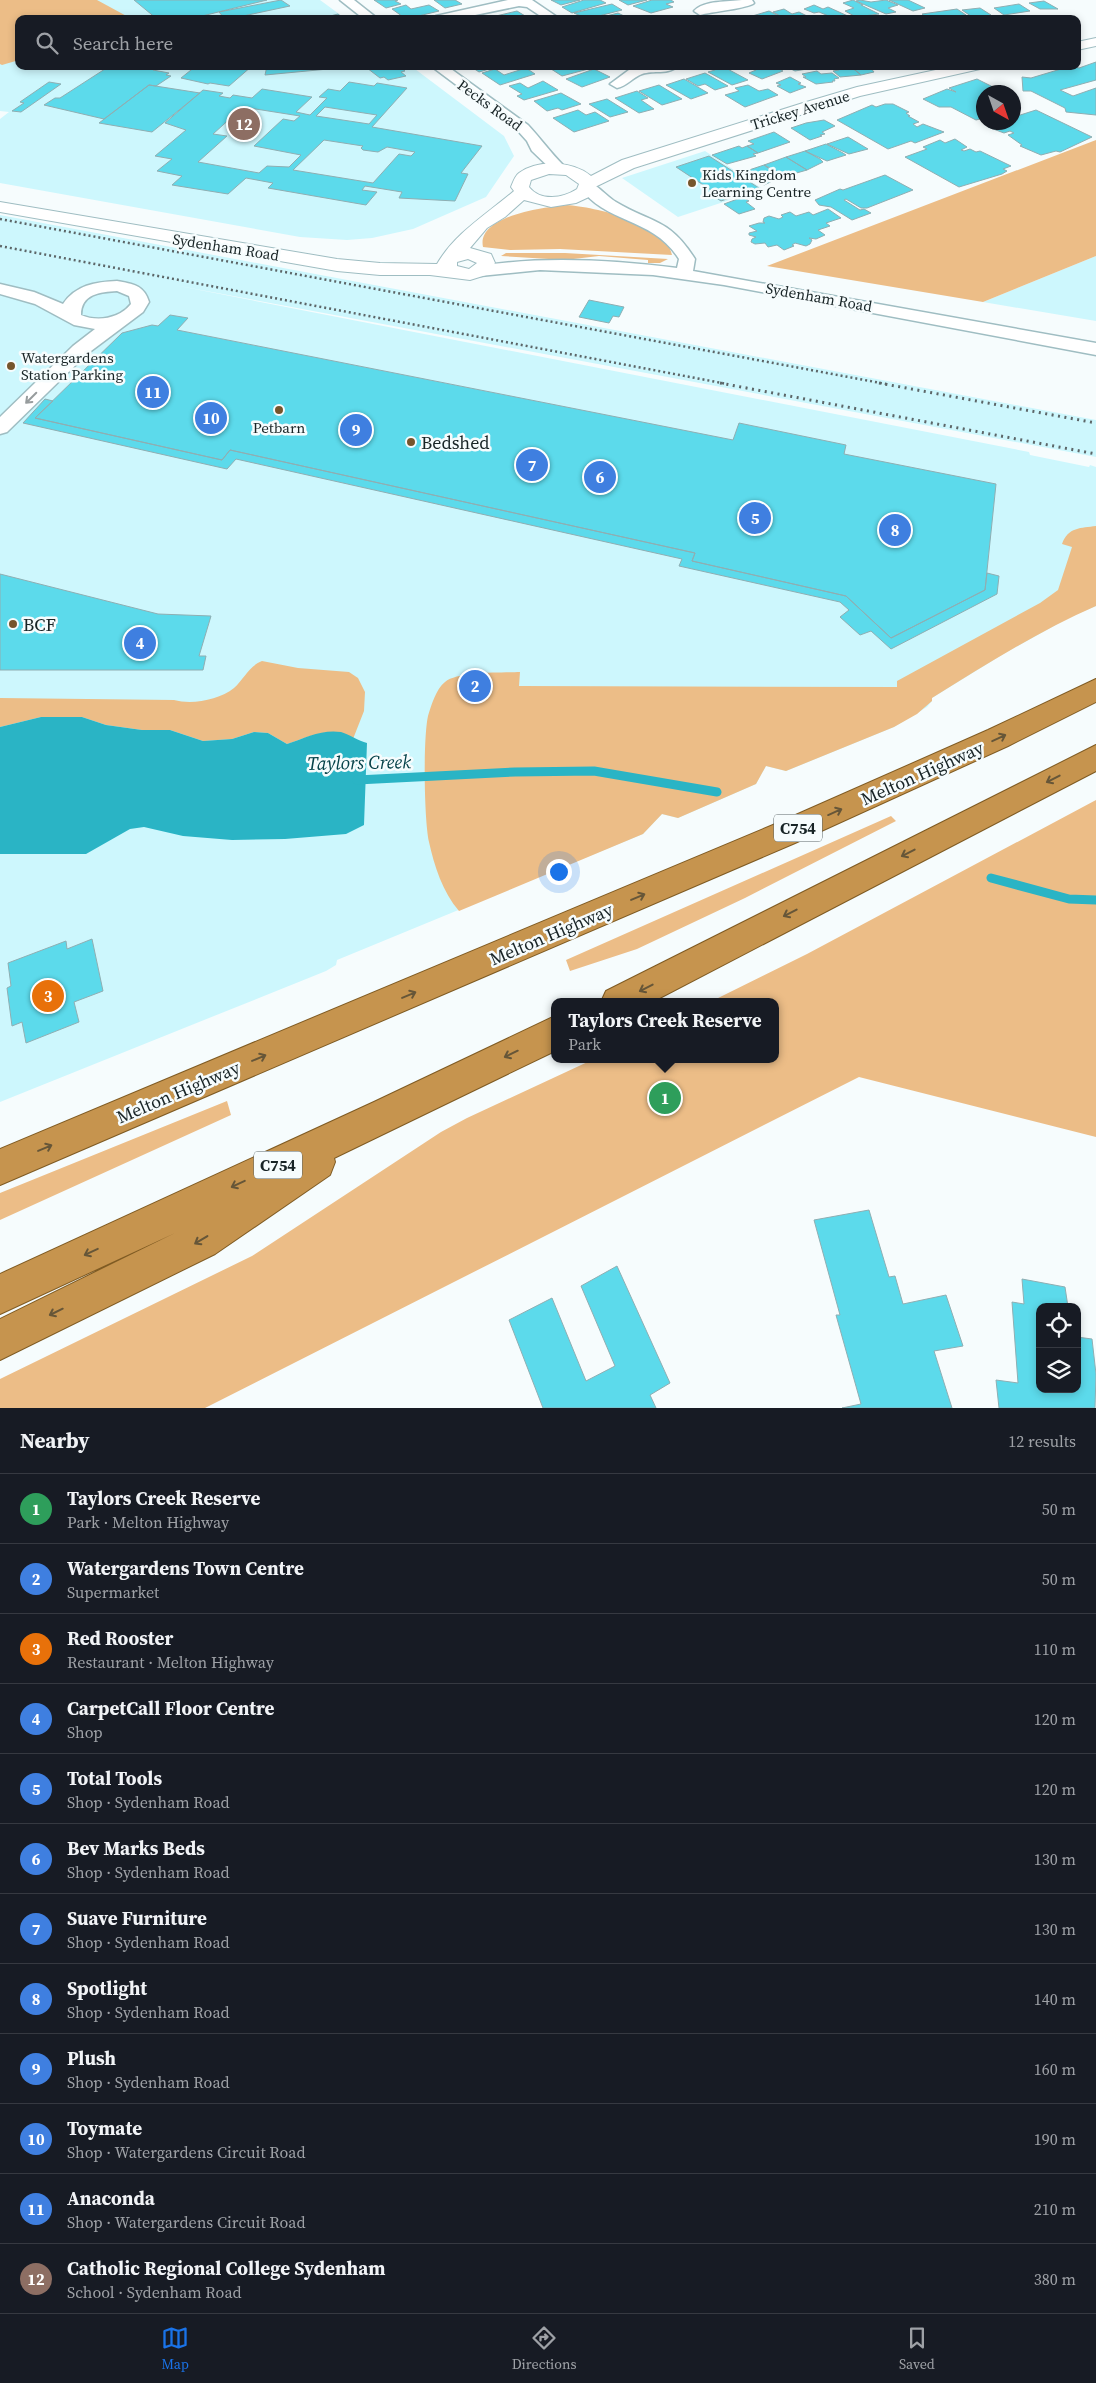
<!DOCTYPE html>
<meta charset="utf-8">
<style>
:root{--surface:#171b24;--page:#242831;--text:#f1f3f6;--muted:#9ea1a6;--line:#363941;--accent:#1a73e8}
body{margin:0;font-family:"Source Serif 4",serif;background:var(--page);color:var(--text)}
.controls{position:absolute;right:15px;bottom:15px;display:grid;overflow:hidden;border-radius:10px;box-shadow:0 2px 8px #0003}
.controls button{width:45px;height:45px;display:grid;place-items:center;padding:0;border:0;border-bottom:1px solid var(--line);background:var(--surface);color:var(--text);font:25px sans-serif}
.compass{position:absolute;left:976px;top:85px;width:45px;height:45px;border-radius:50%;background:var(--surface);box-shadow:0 2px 8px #0003;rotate:140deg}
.you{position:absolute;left:558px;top:871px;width:18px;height:18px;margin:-12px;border:4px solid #fff;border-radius:50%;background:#1a73e8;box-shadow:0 0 0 8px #1a73e833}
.badge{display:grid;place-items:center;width:32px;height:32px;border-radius:50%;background:var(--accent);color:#fff;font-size:16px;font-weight:700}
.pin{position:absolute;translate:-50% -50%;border:2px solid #fff;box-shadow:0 1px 5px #0006}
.popup{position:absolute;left:551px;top:998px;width:228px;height:65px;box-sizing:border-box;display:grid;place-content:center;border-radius:10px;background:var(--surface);filter:drop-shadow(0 1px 4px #0005);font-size:16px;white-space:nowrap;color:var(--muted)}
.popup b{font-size:19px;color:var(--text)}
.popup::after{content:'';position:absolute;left:50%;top:100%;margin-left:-10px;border:10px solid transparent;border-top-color:var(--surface)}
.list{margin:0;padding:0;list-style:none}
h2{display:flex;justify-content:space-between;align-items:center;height:65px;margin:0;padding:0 20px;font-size:21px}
h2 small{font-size:16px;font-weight:400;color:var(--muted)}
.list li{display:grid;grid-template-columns:32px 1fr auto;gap:15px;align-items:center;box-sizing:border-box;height:70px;padding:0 20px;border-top:1px solid var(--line)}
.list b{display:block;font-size:19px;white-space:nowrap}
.list p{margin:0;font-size:16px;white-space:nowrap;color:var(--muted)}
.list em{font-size:16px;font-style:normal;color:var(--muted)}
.icon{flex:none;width:28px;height:28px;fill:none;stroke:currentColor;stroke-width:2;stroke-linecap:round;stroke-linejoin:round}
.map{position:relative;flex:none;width:1096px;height:1408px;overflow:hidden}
.search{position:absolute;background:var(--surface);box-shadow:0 2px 8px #0003;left:15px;right:15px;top:15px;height:55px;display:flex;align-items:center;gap:12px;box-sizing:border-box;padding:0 18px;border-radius:10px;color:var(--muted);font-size:19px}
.sheet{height:905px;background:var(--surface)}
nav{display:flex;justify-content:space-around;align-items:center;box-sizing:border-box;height:70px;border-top:1px solid var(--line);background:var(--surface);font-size:14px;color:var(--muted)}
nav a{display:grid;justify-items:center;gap:2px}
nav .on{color:var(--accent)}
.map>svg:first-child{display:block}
.built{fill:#cdf7fd}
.green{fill:#ecbd87}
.water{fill:#2ab4c5}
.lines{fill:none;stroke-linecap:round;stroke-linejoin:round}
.stream{stroke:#2ab4c5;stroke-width:9}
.building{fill:#5cdaeb;stroke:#8faeb2;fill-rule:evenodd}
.minor-casing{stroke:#9fbdc2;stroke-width:3}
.tertiary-casing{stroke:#9fbdc2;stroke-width:2}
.trunk-casing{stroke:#7f5b23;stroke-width:2}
.minor{fill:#fff;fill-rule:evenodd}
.tertiary{fill:#fff;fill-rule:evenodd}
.trunk{fill:#c6944e;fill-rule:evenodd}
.rail-far1{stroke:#5c6668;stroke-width:2.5;stroke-dasharray:2 3;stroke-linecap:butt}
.rail{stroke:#5c6668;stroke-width:3;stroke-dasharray:2 4.5;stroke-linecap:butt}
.oneway{stroke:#979c9d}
.oneway2{stroke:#665638}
.poi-dot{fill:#76552c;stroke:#f6fcfd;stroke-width:2}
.labels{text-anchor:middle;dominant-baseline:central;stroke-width:5;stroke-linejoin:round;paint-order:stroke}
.far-street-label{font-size:15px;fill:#182426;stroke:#f6fcfd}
.far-poi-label{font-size:15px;fill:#182426;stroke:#f6fcfd;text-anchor:start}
.shield{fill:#f6fcfd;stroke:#5b6566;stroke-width:1}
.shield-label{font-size:16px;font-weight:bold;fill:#182426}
.poi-label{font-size:18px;fill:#182426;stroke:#f6fcfd;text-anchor:start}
.street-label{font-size:18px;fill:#182426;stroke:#f6fcfd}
.water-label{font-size:19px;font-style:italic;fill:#054249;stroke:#f6fcfd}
</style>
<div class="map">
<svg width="1096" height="1408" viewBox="0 0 1096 1408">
<rect width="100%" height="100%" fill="#f6fcfd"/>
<path class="built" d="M0,0H320L346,19H19V66H411L504,136L514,156L486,197L413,229L372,238L347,240L300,237L0,183V119L9,112L0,111Z
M705,151L763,189L678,217L622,178Z
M0,215L1096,420V457L174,285L1029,452L1030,455L1089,467L1090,465L1096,467V606L1070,617L1005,653L932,698V701L927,707L894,727L786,771L766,766L756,784L678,818L662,814L643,834L337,960L336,965L326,971L0,1102Z
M1096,256V321L983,302Z"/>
<path class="green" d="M0,0H97L132,19H19V60L2,65L0,64Z
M1096,140V256L983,302L767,266Z
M567,205C594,207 667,223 672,255L560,249L510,250L483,247C476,215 547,207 567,205Z
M506,253H565L668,259L660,263H648V260L599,256L565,260L501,256Z
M1096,526V606C1039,631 985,665 932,698V701L917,714L894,727L786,771L766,766L756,784L678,818L662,814L643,834L459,911C443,893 434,865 429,842C424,819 423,738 428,716C431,706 436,689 445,682C458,671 502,673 520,672L519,686L897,687V681L1040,603L1058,590L1072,547L1062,544C1068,527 1081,528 1096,526Z
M262,661L298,668L349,672L358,678L365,692L364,711L353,739C331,725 309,737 287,744L268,733L254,732L232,739L203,741L170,730H142L106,725L82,717H41L0,727V698L174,700C192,705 219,700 234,688C244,679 249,666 262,661Z
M1096,800V1137L859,1077L205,1408H0V1379L252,1256L441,1132L467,1118L594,1059H775V1002H710L807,954Z
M891,816L896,821L745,898L637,949L570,971L566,960Z
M227,1101L231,1115L0,1220V1193Z"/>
<path class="water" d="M41,717H82L106,725L142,730H170L203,741L232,739L254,732L268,733L287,744C305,738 322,729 341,732C348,734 359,741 367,743L364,825L346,834L285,839L232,840L183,836L144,827L130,829L86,854H0V727Z"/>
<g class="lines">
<path class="stream" d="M357,780L515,772L594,771L717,792
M991,878L1069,899L1096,900"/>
</g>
<path class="building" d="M134,0H267L190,19H157Z
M281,0L290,6L229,19H225L219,12Z
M374,0H398L395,1L401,4L386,8Z
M434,0H455L462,4L445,8Z
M551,0H580L561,5Z
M584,0H600L606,3L572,13L562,7Z
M619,0H647L628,5Z
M652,0H671L674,2L666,4L673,7L651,13L633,6Z
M853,0L863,5H861L879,14L856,17L845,11L854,8L843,3Z
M860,0L871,2L886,0L898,5L888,8L896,12L886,14L856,1Z
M889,0H908L925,8L913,11Z
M1044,1L1058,9H1040L1029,3Z
M612,4L622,10L587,19L574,13Z
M1019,4L1030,11L1004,15L994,8Z
M406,5L411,9L429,5L439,11L406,19L392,9Z
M814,5L823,9L828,7L850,17L836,19L819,12L814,13L804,9Z
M980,8L991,15L989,16L991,17L975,19L962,10Z
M784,9L792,14L799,12L813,19H786L773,12Z
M957,9L966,15L956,16L960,19H928L922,14Z
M517,11L530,19H500L496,16Z
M769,11L781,17L753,19L749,17Z
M618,13L628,18L595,19Z
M338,14L344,19H319Z
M1096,62V80L1060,90L1073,96L1096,88V115L1066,112L1065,108L1031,91H1023L1022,77L1031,78L1071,66L1079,68Z
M113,66H153L157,67L153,70L169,73L166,75L171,76L156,86L149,85L104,119L44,105L55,98H60L105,69Z
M196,66H252L229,86L210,83L208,84L181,78Z
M267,66H399L405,71L401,72L406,76L388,80L384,77L380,78L367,68L328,69L265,75Z
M470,66H495L496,67L479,72Z
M550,66H595L596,67L562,76L548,67Z
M708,66H722L748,80L732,85L708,72L715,70Z
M741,66H773L783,71L762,79L749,73L756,70Z
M785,66H811L813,68L795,71Z
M834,66H850L861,75L840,77L833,71L839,70Z
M850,66H869L874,72L861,75Z
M526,68L535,74L500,85L482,73L495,69L504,75Z
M594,69L610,77L582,87L566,79Z
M817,71L821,74L832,73L839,78L834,79L835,81H832L833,82L816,84L803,77H806L802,74Z
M705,73L728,86L715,90L705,84L698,86L686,79Z
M790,77L801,83L798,84L806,87L790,93L777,86L781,85L776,83Z
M684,79L708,93L691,99L666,85Z
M977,79L1003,92H984V118L976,120L951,107H939L923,99L947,89L956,92L949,88Z
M543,81L558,90L524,100L517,96L522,94L509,86L520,83L528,88Z
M49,82L61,84L21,112L12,111L24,103L20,102Z
M349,82L374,86L377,83L407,88L372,127L482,146L461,173L468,174L455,201L399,198L402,192L365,186L362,190L377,192L366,205L268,188L273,183L246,178L228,194L172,185L182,176L157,171L172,159L155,156L186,130L165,123L203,90L223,93L219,96L230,98L233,95L252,98L262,89L312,97L296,112L310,115L327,98L319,97L328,89L340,91ZM243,107L300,116L294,121L283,119L254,146L301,155L289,167L267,166L259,173L198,162L227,136L213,134ZM325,107L377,115L369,124L316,116ZM324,140L363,146L361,148L363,150L378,152L387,147L415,152L411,156L399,154L373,183L293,170Z
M149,85L200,93L152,132L99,123Z
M659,85L682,99L662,105L639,91Z
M748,85L759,91L768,89L778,95L745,107L725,95L739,91L735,88Z
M637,91L648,98L641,100L654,109L639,113L615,98Z
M561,93L581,104L562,110L558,108L547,111L534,101Z
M607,99L628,112L610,117L589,104Z
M885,104H893L909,112L906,113L910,116H908L919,122L913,124L917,127L923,124L944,132L915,143L911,141L888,149L837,120L872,105L876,107Z
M578,110L586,115L595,112L609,121L574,132L553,118Z
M1036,110L1092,137L1060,152L1056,151L1041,155L1020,146L1022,145L1008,135L1014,133L1010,131L1004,133L988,127L998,124L996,122H1014V117Z
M824,120L835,126L822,132L825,134L820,135L822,136L810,140L791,128L806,123Z
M774,132L790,142L758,153L747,146L754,144L748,141Z
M848,137L868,149L849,154L827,144Z
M955,139L967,147L961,150L964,151L970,149L976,152L980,151L1011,166L1003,169L1007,171L1002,174L959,187L905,157L927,149L923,147L940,140L945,143Z
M826,144L843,153L846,155L827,161L805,151Z
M739,146L742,148L747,146L758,153L753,154L756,156L727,164L712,155Z
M805,151L820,159L823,162L807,170L786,157Z
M709,156L759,188L721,201L712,195L717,194L676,167Z
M786,157L807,170L786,176L764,165Z
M764,165L781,177L764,185L743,172Z
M885,175L913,190L867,208H861L846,199L844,200L860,210L864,209L871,213L852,220L831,207L819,205L815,200L840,189L843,190Z
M743,197L749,201L746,202L755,209L739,214L724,204Z
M828,209L841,218L826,223L830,226L818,230L825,235L816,239L809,238L812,240L810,244L806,246L795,243L792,245L794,246L784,250L777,245L768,247L765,243L755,244L751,242L752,239L756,237L749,235V233L757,231L749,226L759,223H765L763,222L764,218L769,216L779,219L783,217L781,215L790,212L796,216L809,212L813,215Z
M589,300L624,307L619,317L613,316L609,323L579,317Z
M170,315L188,318L177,330L733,440L739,423L846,445L844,454L996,484L985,590L891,638L846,596L692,561L695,553L230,450L222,460L35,418L122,333L152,325L158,326Z
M45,399L53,401L35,418L222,460L230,450L695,553L692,561L846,596L891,638L985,590L987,573L999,576L997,594L891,649L871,631L860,635L840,617L849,610L840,602L679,566L682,559L236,459L227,469L23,423Z
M0,574L158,614L211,616L199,656H206L203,670H0Z
M92,939L103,991L74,1002L79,1022L26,1043L22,1022L12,1026L7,988L11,986L8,963L66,941L67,949Z
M869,1210L889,1277L895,1276L903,1304L946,1295L963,1346L934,1351L952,1408H842L861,1404L836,1315H840L814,1220Z
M617,1266L670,1383L650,1395L656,1408H543L509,1320L552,1298L586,1381L615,1366L581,1286Z
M1022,1279L1065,1287L1068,1307H1040V1389H1077V1337L1092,1339L1096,1374L1095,1408H999L996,1380L1018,1383L1012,1302L1024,1304Z"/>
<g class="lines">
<g class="minor-casing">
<path id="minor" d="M340,0H354L378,19H364Z
M508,0H532L560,19H545L527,7L519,6L456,19H434L436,16Z
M742,0H752L754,3C750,8 710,12 700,15L694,11C704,0 728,2 742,0Z
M431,66H447L528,125C541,139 550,152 564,166L567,169L564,172H554L532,151L527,141L518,131Z
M678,66C669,75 653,70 642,74C633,77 627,86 617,88L610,84L633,67Z
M588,182C598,185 606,196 616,202C653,224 669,218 695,259L693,271L1096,343V355L724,285L653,275L540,270L480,276L474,275L471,271L474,267L480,266C541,256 615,260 677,268L679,259C653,217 605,224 580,187Z
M117,281C133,284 144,285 149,302L143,312L87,354L7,432L0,434V417L73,346L95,329L74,325L35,304L0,294V284L34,292L63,304C76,285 95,282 117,281ZM117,291L129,296L131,304C119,319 97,322 81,315C81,294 100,292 117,291Z"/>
</g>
<g class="tertiary-casing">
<path id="tertiary" d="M1096,38V46L1077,50V42Z
M954,66H982L980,69L860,96L634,168L595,187L591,196L576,203L551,207L524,200L505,217L487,228L470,248L491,254L495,263L486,275L470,280L430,275H380L337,271L0,212V202L337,259L380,263L437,264C455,233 487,214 514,191L511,187C513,182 515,176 519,173C538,159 574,161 591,176L622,160L803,103L857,87ZM549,174L566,175L579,184L577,189C563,198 541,202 529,187L531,180ZM468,259L477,263L469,269L457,266V262Z"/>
</g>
<g class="trunk-casing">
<path id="trunk" d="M1096,679V702L1008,746L795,843L0,1185V1149L773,825L988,730Z
M1096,745V771L652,1002H601L606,991Z
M555,1016V1051L334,1158L335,1162L330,1175L215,1254L0,1360V1319L175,1233L0,1314V1274L374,1102Z"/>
</g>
<use href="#minor" class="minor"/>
<use href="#tertiary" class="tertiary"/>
<use href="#trunk" class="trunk"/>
<path class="rail-far1" d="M0,219L886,384
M0,246L727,384"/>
<path class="rail" d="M720,383L1096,454
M879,383L1096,423"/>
</g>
<defs><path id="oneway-shaft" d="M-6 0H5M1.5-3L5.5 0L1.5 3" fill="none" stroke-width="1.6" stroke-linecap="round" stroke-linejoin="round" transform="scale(1.25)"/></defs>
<use class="oneway" href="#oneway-shaft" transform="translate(31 398) rotate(135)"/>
<g class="oneway2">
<use href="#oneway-shaft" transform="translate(999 738) rotate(-25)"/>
<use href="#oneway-shaft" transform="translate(1053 779) rotate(153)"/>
<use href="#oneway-shaft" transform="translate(835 812) rotate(-24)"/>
<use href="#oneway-shaft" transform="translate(908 853) rotate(153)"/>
<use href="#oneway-shaft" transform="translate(638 897) rotate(-23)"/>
<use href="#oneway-shaft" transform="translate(790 913) rotate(153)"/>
<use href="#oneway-shaft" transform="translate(646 988) rotate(153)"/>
<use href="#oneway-shaft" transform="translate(409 995) rotate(-23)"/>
<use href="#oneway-shaft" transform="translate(511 1054) rotate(154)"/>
<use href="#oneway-shaft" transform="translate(259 1058) rotate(-23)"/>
<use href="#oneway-shaft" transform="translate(45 1148) rotate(-23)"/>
<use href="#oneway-shaft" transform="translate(238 1184) rotate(155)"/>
<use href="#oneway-shaft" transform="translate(201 1240) rotate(149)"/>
<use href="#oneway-shaft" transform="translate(91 1252) rotate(155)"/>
<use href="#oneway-shaft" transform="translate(56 1312) rotate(154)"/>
</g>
<g class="poi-dot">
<circle cx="692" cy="183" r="5"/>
<circle cx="11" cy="366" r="5"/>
<circle cx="279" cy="410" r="5"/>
<circle cx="411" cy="442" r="5"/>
<circle cx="13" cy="624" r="5"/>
</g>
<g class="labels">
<g class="far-street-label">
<text transform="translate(490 105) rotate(36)">Pecks Road</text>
<text transform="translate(800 110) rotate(-17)">Trickey Avenue</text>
<text transform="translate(226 247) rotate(9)">Sydenham Road</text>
<text transform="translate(819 297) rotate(10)">Sydenham Road</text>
</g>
<g class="far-poi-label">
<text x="702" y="174">Kids Kingdom<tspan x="702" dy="17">Learning Centre</tspan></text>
<text x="21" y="357">Watergardens<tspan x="21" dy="17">Station Parking</tspan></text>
<text x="279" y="427" text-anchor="middle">Petbarn</text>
</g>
<g class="shield">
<rect x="774" y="814.5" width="48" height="27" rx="4"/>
<rect x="254" y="1151.5" width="48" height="27" rx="4"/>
</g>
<g class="shield-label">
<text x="798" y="828">C754</text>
<text x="278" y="1165">C754</text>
</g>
<g class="poi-label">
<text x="421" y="442">Bedshed</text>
<text x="23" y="624">BCF</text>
</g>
<g class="street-label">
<text transform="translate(922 773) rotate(-24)">Melton Highway</text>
<text transform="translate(551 934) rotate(-23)">Melton Highway</text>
<text transform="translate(178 1092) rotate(-23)">Melton Highway</text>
</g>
<g class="water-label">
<text transform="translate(359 762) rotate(-1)">Taylors Creek</text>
</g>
</g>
</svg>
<div class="controls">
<button><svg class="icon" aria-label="locate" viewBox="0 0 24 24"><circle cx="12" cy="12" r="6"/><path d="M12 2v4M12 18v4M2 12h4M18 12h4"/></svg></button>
<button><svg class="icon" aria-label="layers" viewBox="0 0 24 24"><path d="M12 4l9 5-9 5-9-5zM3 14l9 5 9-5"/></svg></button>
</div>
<svg class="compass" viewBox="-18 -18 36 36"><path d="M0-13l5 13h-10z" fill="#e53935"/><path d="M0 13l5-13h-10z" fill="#9ea1a6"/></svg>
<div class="you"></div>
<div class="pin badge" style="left:665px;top:1098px;background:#2e9e5b">1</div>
<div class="popup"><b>Taylors Creek Reserve</b>Park</div>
<div class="pin badge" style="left:475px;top:686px;background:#3f7fe0">2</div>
<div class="pin badge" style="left:48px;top:996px;background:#e8710a">3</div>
<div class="pin badge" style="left:140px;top:643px;background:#3f7fe0">4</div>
<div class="pin badge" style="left:755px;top:518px;background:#3f7fe0">5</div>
<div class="pin badge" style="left:600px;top:477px;background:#3f7fe0">6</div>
<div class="pin badge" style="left:532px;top:465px;background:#3f7fe0">7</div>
<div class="pin badge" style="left:895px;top:530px;background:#3f7fe0">8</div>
<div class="pin badge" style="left:356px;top:430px;background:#3f7fe0">9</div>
<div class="pin badge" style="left:211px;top:418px;background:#3f7fe0">10</div>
<div class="pin badge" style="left:153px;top:392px;background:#3f7fe0">11</div>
<div class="pin badge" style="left:244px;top:124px;background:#8d6e63">12</div>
<div class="search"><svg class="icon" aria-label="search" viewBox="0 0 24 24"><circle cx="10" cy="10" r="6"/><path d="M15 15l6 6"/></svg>Search here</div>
</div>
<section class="sheet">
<h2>Nearby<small>12 results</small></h2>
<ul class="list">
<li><span class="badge" style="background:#2e9e5b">1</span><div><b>Taylors Creek Reserve</b><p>Park · Melton Highway</p></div><em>50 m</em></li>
<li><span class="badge" style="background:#3f7fe0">2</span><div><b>Watergardens Town Centre</b><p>Supermarket</p></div><em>50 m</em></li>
<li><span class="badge" style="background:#e8710a">3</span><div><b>Red Rooster</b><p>Restaurant · Melton Highway</p></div><em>110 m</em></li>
<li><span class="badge" style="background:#3f7fe0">4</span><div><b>CarpetCall Floor Centre</b><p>Shop</p></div><em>120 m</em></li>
<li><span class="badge" style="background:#3f7fe0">5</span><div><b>Total Tools</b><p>Shop · Sydenham Road</p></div><em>120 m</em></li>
<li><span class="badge" style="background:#3f7fe0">6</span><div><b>Bev Marks Beds</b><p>Shop · Sydenham Road</p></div><em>130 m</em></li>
<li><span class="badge" style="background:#3f7fe0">7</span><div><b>Suave Furniture</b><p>Shop · Sydenham Road</p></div><em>130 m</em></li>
<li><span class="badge" style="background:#3f7fe0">8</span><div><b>Spotlight</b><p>Shop · Sydenham Road</p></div><em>140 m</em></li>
<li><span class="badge" style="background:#3f7fe0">9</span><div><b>Plush</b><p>Shop · Sydenham Road</p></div><em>160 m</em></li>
<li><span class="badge" style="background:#3f7fe0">10</span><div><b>Toymate</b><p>Shop · Watergardens Circuit Road</p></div><em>190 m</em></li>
<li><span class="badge" style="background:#3f7fe0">11</span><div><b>Anaconda</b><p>Shop · Watergardens Circuit Road</p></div><em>210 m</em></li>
<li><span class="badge" style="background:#8d6e63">12</span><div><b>Catholic Regional College Sydenham</b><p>School · Sydenham Road</p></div><em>380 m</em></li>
</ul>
</section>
<nav>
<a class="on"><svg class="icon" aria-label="map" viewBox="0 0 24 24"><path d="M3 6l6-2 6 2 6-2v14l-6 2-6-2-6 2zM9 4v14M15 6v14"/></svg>Map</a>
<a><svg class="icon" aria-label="directions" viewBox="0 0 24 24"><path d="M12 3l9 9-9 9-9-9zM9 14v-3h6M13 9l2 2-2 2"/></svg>Directions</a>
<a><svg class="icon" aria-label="saved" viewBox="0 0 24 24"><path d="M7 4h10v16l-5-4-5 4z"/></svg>Saved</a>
</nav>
